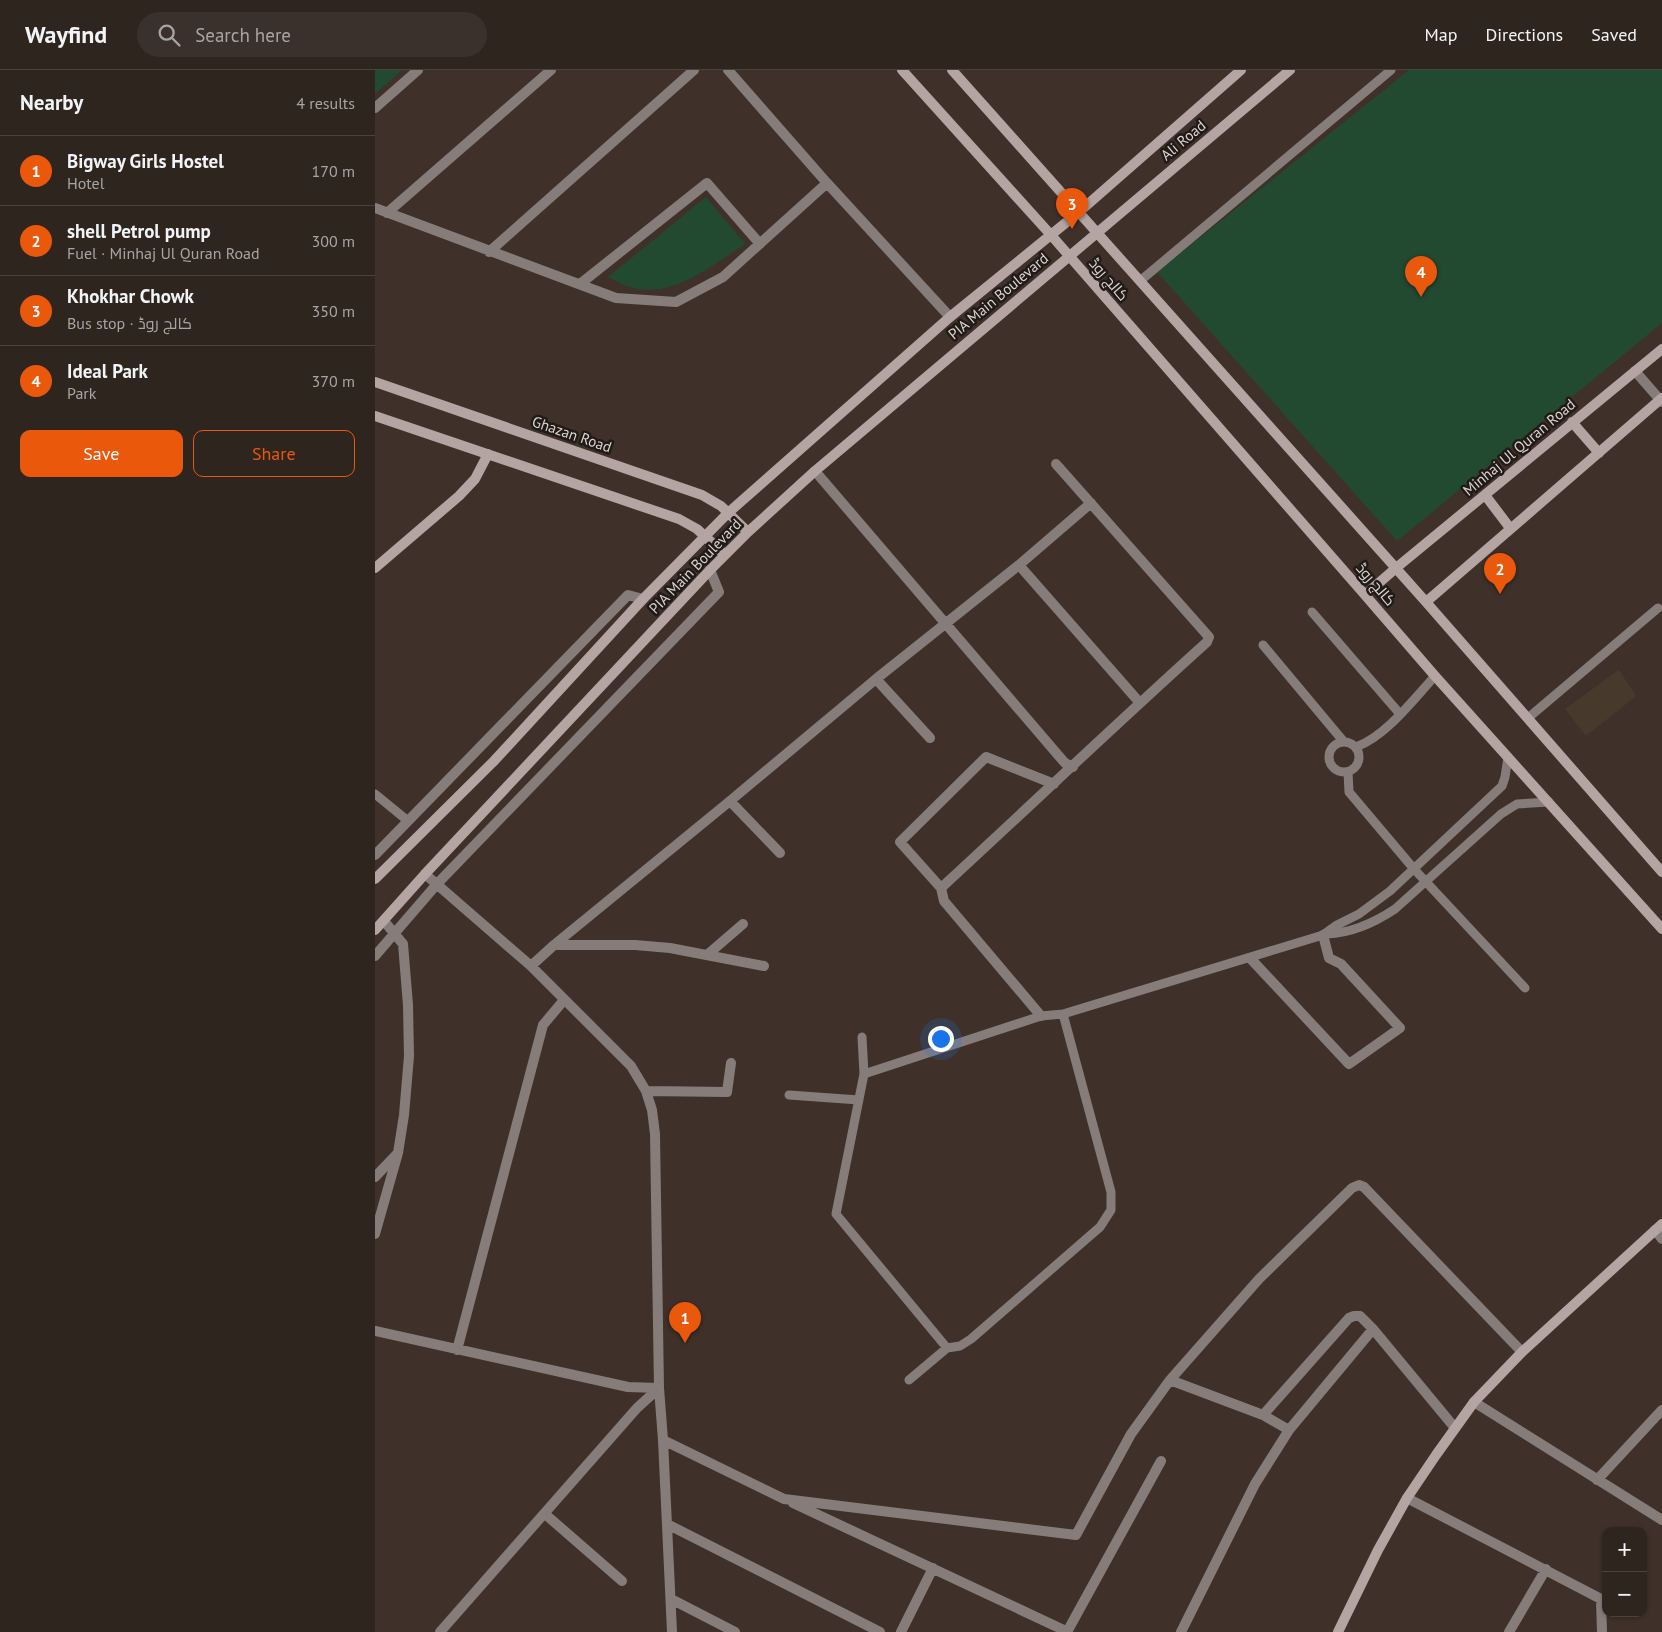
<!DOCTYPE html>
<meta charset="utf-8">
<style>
:root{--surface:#2f251f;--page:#3b312c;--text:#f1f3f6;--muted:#a7a5a4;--line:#4a423d;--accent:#ea580c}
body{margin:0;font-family:"PT Sans",Cairo,sans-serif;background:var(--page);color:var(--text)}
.controls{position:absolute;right:15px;bottom:15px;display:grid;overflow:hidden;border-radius:10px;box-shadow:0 1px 4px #0004}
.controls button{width:45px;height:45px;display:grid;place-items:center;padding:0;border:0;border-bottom:1px solid var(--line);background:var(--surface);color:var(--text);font:25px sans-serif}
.you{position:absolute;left:565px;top:968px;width:18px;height:18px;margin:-12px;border:4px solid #fff;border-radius:50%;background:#1a73e8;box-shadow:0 0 0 8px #1a73e833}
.badge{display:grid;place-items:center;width:32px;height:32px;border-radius:50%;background:var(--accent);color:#fff;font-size:16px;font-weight:700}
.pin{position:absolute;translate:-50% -41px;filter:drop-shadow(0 1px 2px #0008)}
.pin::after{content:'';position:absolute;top:26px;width:18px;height:15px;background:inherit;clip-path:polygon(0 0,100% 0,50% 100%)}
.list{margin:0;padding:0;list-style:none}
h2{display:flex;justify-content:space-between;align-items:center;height:65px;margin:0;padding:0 20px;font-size:21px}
h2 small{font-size:16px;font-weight:400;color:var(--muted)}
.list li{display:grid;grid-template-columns:32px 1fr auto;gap:15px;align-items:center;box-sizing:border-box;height:70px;padding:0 20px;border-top:1px solid var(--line)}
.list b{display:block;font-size:19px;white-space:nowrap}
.list p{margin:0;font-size:16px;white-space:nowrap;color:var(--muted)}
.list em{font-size:16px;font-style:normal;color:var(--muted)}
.actions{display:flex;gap:10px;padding:15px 20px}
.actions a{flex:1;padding:11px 0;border:1px solid var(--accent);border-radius:10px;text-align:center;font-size:18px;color:var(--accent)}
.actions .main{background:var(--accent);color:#fff}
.icon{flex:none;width:28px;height:28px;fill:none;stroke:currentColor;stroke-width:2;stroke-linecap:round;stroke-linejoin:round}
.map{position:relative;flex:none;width:1287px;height:1562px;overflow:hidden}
header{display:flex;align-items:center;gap:30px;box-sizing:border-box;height:70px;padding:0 25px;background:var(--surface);border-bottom:1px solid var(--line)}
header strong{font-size:24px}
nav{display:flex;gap:28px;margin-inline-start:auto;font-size:18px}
.search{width:350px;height:45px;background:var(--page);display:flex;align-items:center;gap:12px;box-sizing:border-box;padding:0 18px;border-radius:28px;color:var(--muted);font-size:19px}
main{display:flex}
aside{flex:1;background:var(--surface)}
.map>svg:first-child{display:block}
.commercial{fill:#47392b}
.green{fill:#214a31}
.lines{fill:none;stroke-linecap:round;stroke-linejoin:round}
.lane{stroke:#867d7b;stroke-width:9}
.street{stroke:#867d7b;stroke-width:10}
.secondary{stroke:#b4a5a3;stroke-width:10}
.labels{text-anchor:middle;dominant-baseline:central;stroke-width:5;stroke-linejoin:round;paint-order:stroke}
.street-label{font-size:15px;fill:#ddd4cf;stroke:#211b17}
</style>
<header>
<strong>Wayfind</strong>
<div class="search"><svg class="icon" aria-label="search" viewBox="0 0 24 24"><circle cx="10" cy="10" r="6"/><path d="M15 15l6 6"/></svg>Search here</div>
<nav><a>Map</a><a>Directions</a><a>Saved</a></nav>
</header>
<main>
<aside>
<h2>Nearby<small>4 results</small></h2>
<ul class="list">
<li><span class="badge">1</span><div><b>Bigway Girls Hostel</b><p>Hotel</p></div><em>170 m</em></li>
<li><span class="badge">2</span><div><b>shell Petrol pump</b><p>Fuel · Minhaj Ul Quran Road</p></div><em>300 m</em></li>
<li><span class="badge">3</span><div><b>Khokhar Chowk</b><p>Bus stop · کالج روڈ</p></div><em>350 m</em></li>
<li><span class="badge">4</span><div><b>Ideal Park</b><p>Park</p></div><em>370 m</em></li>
</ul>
<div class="actions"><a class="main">Save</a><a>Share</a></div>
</aside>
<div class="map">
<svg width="1287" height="1562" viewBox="0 0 1287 1562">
<rect width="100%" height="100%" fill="#3f3129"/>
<path class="commercial" d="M1244,600L1261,626L1211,666L1190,639Z"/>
<path class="green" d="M0,0H27L0,24Z
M1034,0H1287V253L1022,471L782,202Z
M331,127L370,174C337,195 297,230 255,217C247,215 240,210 233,207Z"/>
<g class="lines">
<path class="lane" d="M765,211L1016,0
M937,542L1025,644
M888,575L969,672
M1153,648L1283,538
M954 687a15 15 0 1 1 30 0a15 15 0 1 1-30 0Z
M981,677C1011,666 1038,630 1060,606
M973,702L974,722L1039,799L1150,918
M0,724L33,751
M952,864C977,863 999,853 1020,839L1126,744L1142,734L1174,732
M487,967L489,1004L666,946L688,944L948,865L962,855L984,844L1015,821L1127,716L1130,707L1133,687
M489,1004L461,1144L572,1278
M414,1025L484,1030
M534,1310L572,1278L585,1276L596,1269L725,1157L736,1140V1122L688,944"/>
<path class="street" d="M353,0L452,113L575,247
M0,38L43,0
M0,138L241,228L301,232L348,207L452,113
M12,143L176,0
M114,182L319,0
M205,214L332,113L385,174
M1260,301L1287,332
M440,401L683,685L690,693L698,697
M644,495L765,633
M501,609L555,668
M355,731L405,783
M0,785L253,525L268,529
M50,804L156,896L256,996L271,1021L277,1040L280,1064L284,1318L288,1370L297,1562
M566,818C655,736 742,653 832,572L834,567L681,394
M179,875L355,731L501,609L644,495L716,433
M332,885L368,854
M0,886L62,814L344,522L335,500
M875,888L974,994L1025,958L966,894L954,888L948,865
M156,896L179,875H260L295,878L389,896
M666,946L569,831L566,818L525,772L611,687L679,714
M271,1021L352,1022L356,993
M0,1107L22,1084
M1280,1160L1287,1169
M0,1164L23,1083L29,1045L34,986L33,935L28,874L9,851
M0,1261L253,1317L284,1318
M82,1280L168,955L189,930
M795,1310L884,1209L977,1118L984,1115L989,1117L1147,1282
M1099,1332L1287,1450
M888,1345L974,1248L979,1246H985L998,1259L1080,1358
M288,1370L409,1429L701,1465L756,1364L795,1310L888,1345L914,1360
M1222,1410L1287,1340
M1032,1428L1226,1529L1227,1562
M418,1433L693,1562
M170,1444L247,1511
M292,1454L505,1562
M296,1529L360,1562
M65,1562L262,1338L284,1318
M526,1562L558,1498
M692,1562L786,1391L764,1431
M806,1562L880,1414L914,1360L998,1259
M1134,1562L1171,1499"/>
<path class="secondary" d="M527,0L676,165L990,525L1060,606L1287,859
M577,0L1051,532L1287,802
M0,312L327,425L346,436L373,462
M0,346L304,449L322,459L350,485
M1197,352L1224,383
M1110,425L1135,458
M0,498L84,426L100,409L113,384
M990,525L1021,498L1287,279
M1051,532L1287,328
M0,809L119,691L268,529L353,443L575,247L704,142L866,0
M0,860L50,804L335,500L373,462L440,401L915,0
M963,1562L1003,1480L1032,1428L1061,1385L1099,1332L1147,1282L1287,1154"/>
</g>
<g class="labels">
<g class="street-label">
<text transform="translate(808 70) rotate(-40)">Ali Road</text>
<text transform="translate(734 209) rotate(49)">کالج روڈ</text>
<text transform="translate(623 226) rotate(-40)">PIA Main Boulevard</text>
<text transform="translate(197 364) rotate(19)">Ghazan Road</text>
<text transform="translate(1144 377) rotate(-40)">Minhaj Ul Quran Road</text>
<text transform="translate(320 496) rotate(-46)">PIA Main Boulevard</text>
<text transform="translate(1001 514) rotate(49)">کالج روڈ</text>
</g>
</g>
</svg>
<div class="controls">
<button>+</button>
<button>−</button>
</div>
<div class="you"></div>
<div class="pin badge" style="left:310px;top:1273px">1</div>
<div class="pin badge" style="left:1125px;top:524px">2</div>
<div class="pin badge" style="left:697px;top:159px">3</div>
<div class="pin badge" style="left:1046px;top:227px">4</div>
</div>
</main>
